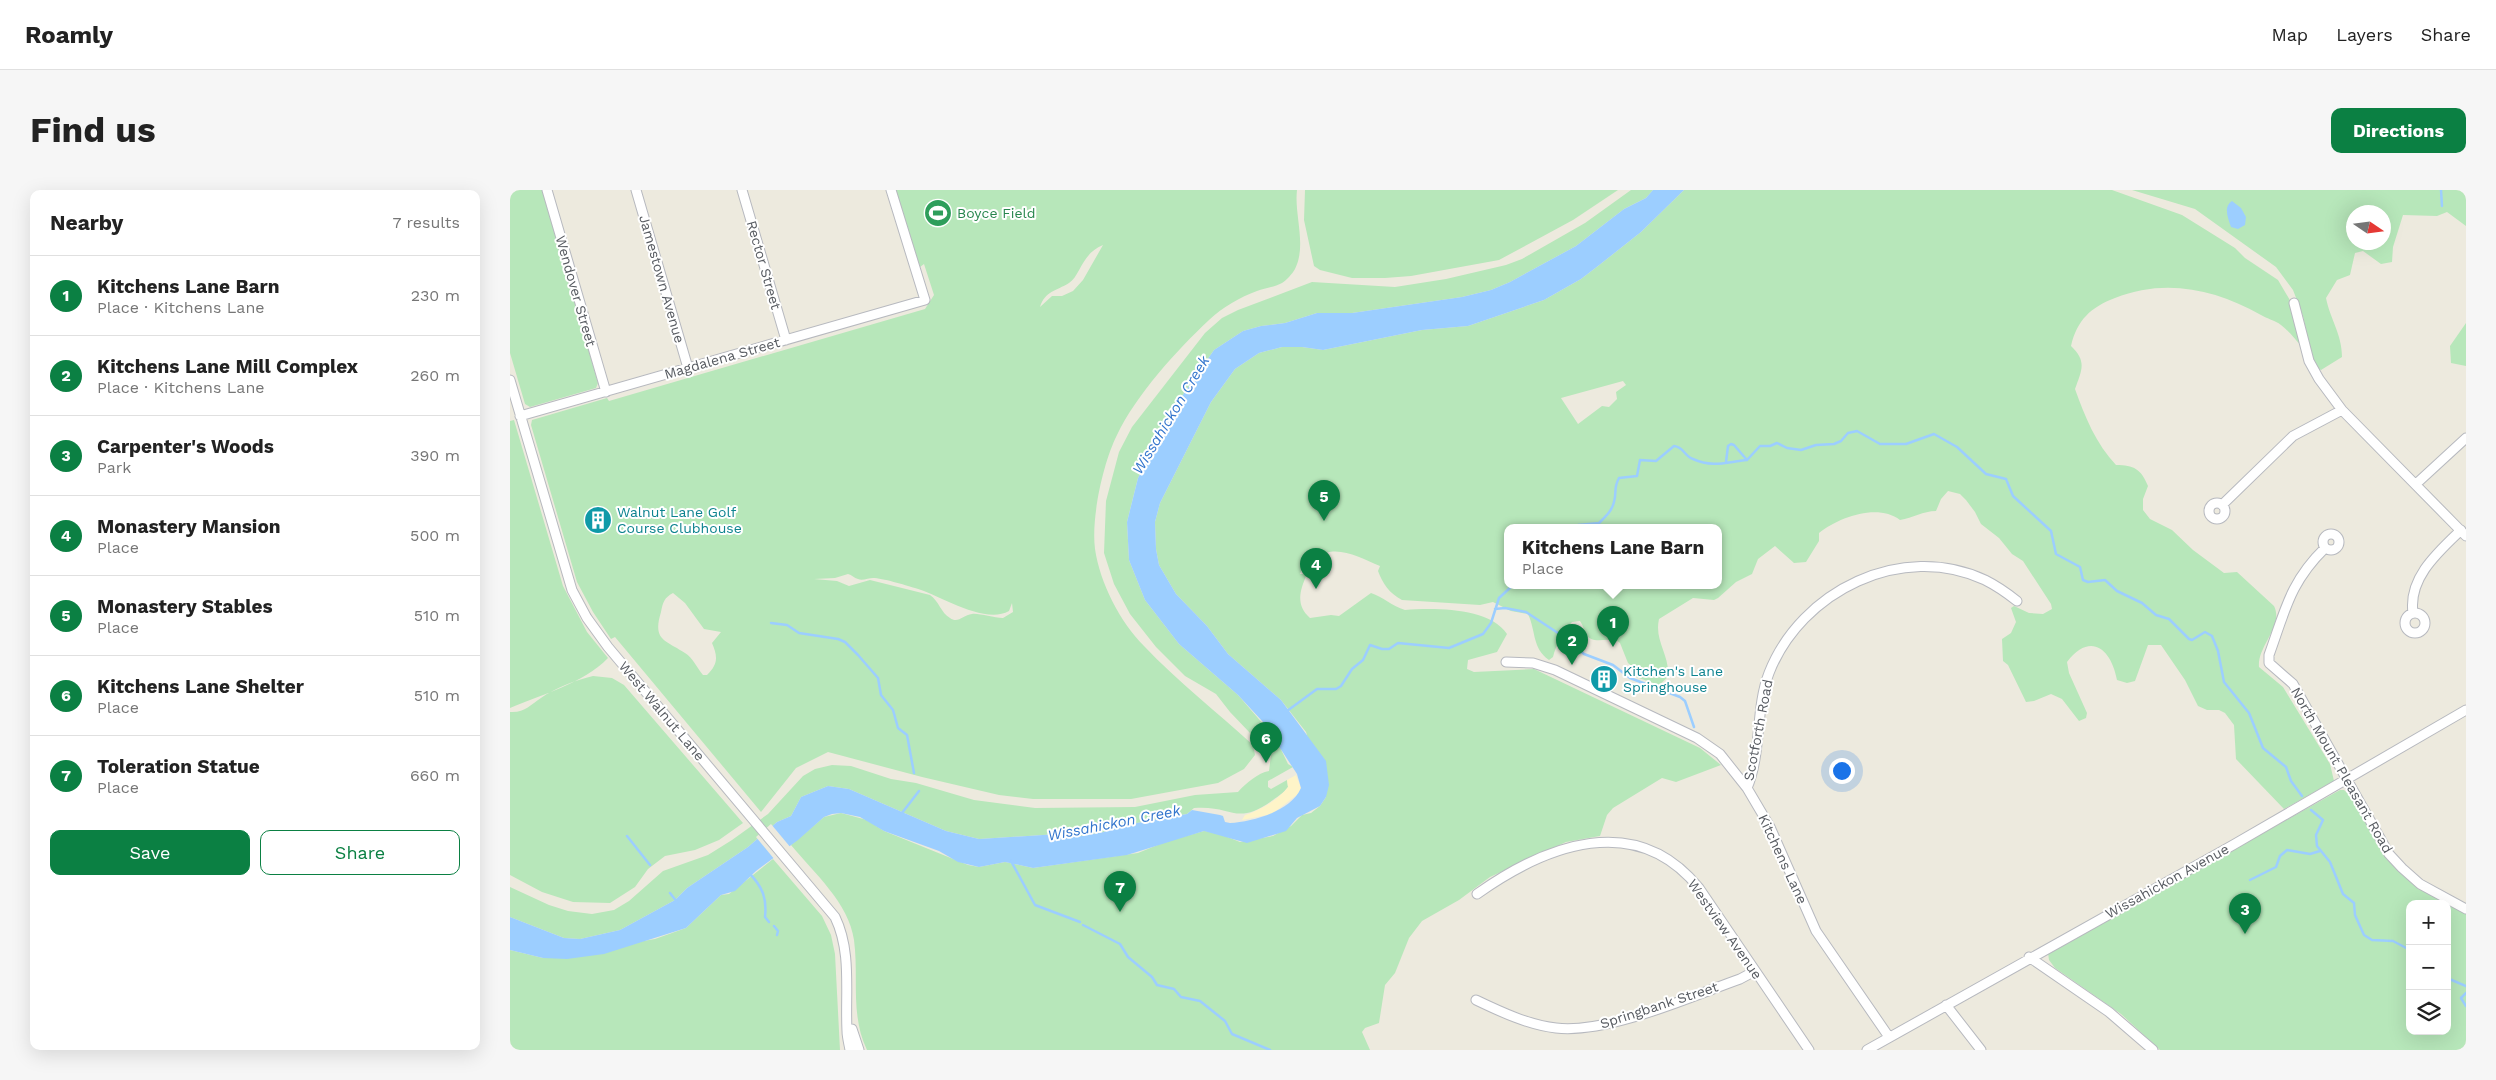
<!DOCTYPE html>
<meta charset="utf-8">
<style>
:root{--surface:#fff;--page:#f6f6f6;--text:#222;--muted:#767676;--line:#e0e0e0;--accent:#0b8043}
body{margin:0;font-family:"Work Sans",sans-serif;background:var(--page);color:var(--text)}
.controls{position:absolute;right:15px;bottom:15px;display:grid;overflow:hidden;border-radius:10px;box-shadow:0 5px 20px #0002}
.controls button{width:45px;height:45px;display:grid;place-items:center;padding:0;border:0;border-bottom:1px solid var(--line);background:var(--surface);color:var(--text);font:25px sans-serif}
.compass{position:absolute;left:1836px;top:15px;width:45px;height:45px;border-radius:50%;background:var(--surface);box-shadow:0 5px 20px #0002;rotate:103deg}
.you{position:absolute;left:1331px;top:580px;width:18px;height:18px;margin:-12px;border:4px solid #fff;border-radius:50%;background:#1a73e8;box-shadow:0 0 0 8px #1a73e833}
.badge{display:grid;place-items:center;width:32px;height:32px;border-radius:50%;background:var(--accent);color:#fff;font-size:16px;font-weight:700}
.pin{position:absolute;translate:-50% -41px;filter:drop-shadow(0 1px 2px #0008)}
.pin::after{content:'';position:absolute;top:26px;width:18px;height:15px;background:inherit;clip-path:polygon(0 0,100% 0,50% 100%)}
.popup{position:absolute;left:994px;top:334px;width:218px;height:65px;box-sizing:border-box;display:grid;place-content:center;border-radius:10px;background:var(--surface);filter:drop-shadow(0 1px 4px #0005);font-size:16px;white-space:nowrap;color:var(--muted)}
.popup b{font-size:19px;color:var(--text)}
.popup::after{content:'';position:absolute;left:50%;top:100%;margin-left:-10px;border:10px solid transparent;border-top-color:var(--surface)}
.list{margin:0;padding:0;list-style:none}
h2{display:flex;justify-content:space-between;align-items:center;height:65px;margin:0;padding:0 20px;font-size:21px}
h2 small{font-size:16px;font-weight:400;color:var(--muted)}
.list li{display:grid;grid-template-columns:32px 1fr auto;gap:15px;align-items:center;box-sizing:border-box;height:80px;padding:0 20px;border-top:1px solid var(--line)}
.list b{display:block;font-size:19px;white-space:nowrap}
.list p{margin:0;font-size:16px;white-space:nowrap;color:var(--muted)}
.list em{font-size:16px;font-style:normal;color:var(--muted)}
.actions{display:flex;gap:10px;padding:15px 20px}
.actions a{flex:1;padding:11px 0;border:1px solid var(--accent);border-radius:10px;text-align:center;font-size:18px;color:var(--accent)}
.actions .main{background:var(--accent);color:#fff}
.icon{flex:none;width:28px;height:28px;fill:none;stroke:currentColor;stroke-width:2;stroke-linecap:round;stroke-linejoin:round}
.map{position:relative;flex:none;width:1956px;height:860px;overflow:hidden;border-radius:10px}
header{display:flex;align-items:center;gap:30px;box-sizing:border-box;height:70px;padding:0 25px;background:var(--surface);border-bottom:1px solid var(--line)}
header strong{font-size:24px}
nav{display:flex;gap:28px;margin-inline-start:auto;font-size:18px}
.intro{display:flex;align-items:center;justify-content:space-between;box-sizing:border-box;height:120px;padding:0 30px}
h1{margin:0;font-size:35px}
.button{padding:12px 22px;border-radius:10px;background:var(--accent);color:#fff;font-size:18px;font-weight:700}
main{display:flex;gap:30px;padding:0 30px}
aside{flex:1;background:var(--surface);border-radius:10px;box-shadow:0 5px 20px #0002}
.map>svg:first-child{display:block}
.green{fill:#b7e7ba;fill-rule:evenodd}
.sand{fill:#fef4c8}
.water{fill:#9cceff}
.pier{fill:#edeade}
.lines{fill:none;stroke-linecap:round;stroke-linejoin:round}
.stream{stroke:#9cceff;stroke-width:2.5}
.minor-casing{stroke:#b7b9bf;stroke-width:11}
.minor{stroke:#fff;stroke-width:9}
.labels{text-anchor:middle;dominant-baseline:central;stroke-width:4;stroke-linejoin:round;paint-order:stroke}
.leisure-label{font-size:14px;fill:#27864d;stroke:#fff;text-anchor:start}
.street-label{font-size:14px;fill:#575b61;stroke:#fff}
.culture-label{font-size:14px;fill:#0d838f;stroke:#fff;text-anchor:start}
.water-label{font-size:15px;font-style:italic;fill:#3476cd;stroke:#fff}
</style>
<header>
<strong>Roamly</strong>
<nav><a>Map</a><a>Layers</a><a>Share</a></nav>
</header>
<div class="intro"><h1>Find us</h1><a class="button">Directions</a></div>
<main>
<aside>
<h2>Nearby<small>7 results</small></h2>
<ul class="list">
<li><span class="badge">1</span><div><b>Kitchens Lane Barn</b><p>Place · Kitchens Lane</p></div><em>230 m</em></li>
<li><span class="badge">2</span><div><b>Kitchens Lane Mill Complex</b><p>Place · Kitchens Lane</p></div><em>260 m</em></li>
<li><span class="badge">3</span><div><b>Carpenter's Woods</b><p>Park</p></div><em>390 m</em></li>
<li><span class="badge">4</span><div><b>Monastery Mansion</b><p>Place</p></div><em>500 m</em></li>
<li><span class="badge">5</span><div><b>Monastery Stables</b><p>Place</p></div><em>510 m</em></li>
<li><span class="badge">6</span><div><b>Kitchens Lane Shelter</b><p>Place</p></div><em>510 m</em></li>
<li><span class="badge">7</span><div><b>Toleration Statue</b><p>Place</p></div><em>660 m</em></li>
</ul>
<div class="actions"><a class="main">Save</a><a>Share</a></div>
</aside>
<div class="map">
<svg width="1956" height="860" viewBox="0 0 1956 860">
<rect width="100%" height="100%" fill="#edeade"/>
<path class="green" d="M0,0H33L88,193L86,198L20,217L15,214L0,163Z
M386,0H787C784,25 797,55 785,79C782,84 777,90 772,93C765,97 755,98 747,101C730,107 713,117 699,130C667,160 626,205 607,245C593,273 581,328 585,359C590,393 610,432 634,456C667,491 707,522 743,555L745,565L734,579L708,593L621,609H523L489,605L412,587L318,562L286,578L251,622L105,447L101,449L83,422L67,392L21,235L22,230L97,208L99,211L415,119L424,105L414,74L410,77ZM593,55L573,90L563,101L552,106H542L530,117C535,101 546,101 559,93C571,85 571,64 593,55ZM338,384C342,385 344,388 348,389C352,391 359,388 363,388C372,388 395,395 405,398C430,405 474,435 499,421L502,413L503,422L493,428C483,428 469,423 462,424C453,425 448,434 440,428C431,423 429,411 420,405L360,390L339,396L327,391L304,389L325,388ZM163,403L175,413L194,439L211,442L202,453C208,467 208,474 197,485H193C187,478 183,468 175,463C156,450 142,451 151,422C153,412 154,408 163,403Z
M795,0H1108L1063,30L989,70L901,86L875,88H842L810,80L804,76L794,30Z
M1121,0H1143L1136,8L1114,19L1066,56L1000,92L981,100L952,107L842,123H807L775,133L751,136L733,141L704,160L670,209L628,288L617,332L619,370L635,410L669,454L728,505L766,549L778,574L783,577L758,591V597L761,599L777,590L778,597C774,603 768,606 763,610C725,637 724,615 684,618L677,624L599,638L594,642L571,646L548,644L469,649L436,641L339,599L318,596L291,607L281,626L267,632L238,657L177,698L165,710L110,740L70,749L54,748L0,727V697L39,715L58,721L82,724L104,720L119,711L153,681L198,665L222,650L258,624L293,586L305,579L322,575L341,576L381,589L406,593L464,610L525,618L625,617L685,605L728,602C736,593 748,583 759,581L761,565L720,522L706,504L675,486L646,457L620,424L604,394L594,363L596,311L609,262L622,237L695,143L712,128L728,120L802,92L885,97L936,89L996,75L1012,69L1075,33Z
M1174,0H1602L1672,25L1725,58L1735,68L1768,90L1781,112L1792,157C1786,150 1779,141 1771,135C1765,130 1757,129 1751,125C1705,99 1655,88 1605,108C1581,117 1567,130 1561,156C1577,171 1572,180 1565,199C1575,227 1586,254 1606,275C1624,275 1631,279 1638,296L1633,309V320L1640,329L1662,340L1683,360L1714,383L1727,382L1764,416C1774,436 1747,456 1749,477L1773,497L1820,574L1824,591L1774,619L1726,569L1724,535L1715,523L1709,520H1697L1688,516L1675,490L1651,455H1638L1625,491L1617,493L1607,490C1601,458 1580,442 1557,472L1559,483L1577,523L1576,528L1569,531L1552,509L1541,504L1524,511L1516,512L1498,475L1493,471L1492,449L1501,443L1506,432L1501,418L1504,416L1519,423L1533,424L1542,419L1541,414L1513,371L1502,364L1489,348L1471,334L1465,322L1456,310L1450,304L1438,301L1431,309L1426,321C1413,321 1403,328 1390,330C1368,313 1329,327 1309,343V351L1296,372L1284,373L1265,356L1248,369L1242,384L1226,392L1208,408L1204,410L1183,408L1149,429C1144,451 1160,465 1158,487L1149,495L1126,487L1124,478L1118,473L1110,453C1101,445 1083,456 1077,445C1074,441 1073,435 1070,431L1062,432C1054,442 1046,454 1043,467L1039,470C1022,458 1026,441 1018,424L1001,421L983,412L970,415L892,410C879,403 873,394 868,381L870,376C848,367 824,352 803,370C798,374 792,378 790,384H797C790,400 785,415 800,428L821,425L829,426L861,403C873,407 882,416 895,420C924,418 979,417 997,444L987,462L958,470L957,479L964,482L1024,479L1190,558L1211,575L1166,592L1152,588L1103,618L1097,625L1090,646L1056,652L980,687L949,710L912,731L899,748L885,783L875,795L869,833L855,838L852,842L860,860H357C340,825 349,788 344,750C339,713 304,683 281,655L314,627L331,623L357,630L374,641L458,675L469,677L495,672L523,678L628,663L655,652L694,641L705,642L730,652L763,646L781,636L792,625L801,623L810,616L816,607L796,542L771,510L718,464L697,436L666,404L649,375L646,359L645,332L650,313L701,212L725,179L749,163L772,157H792L813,160L912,140L958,136L1034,110L1071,89L1088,76L1131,42ZM1113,191L1116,195L1106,202L1107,209L1099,217L1092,216L1068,234L1051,208ZM998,338H1208V396H998Z
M1622,0H1956V36L1937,22L1927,26L1893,25L1883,57L1882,72L1871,74L1853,61L1845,63L1840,85L1827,90L1816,108C1820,129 1832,144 1832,167L1811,180L1806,177L1802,168L1793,126L1783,100L1766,77L1685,19ZM1844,22H1874V52H1844Z
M1956,133V176L1941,173L1940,156Z
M4,230L53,396L77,442L98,468C73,494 32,504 0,518V231Z
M83,486L102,488L114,495L233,633L209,650L185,660L155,666L138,679L125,697L100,713L63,712L32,702L0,685V522C15,523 20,515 31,508C45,498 66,490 83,486Z
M1830,600H1834L1842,607L1867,650L1914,701L1937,714H1900V841H1937V714L1956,724V860H1650L1611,824L1545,778L1539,770L1538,763Z
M263,669L312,726L321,745L325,764L330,860H0V760L33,768L145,749L176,738L211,705L219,704Z"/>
<path class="sand" d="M786,585L791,598L788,604L762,624L732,630L735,625C750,620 768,610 778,597L777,590Z"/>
<path class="water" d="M1143,0H1174L1131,42L1088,76L1071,89L1034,110L958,136L912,140L813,160L792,157H772L749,163L725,179L701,212L650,313L645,332L646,359L649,375L666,404L697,436L718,464L771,510L816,571L819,595L816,607L810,616L787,628L776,641L737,653L694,641L617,665L523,678L495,672L469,677L448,672L429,661L374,641L350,627L331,623L322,624L314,627L288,650L246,681L225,701L211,705L176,738L94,764L57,769L33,768L0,760V727L54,748L70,749L110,740L165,710L177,698L238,657L267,632L281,626L291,607L318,596L339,599L436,641L469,649L548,644L571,646L594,642L599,638L677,624L682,620L710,625L713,626L715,632L720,633C743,632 781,621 791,598L787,584L753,532L728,505L669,454L635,410L619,370L617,332L628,288L670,209L704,160L733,141L751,136L775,133L807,123H842L952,107L981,100L1000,92L1066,56L1114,19L1136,8Z
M1722,11L1731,18L1736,27L1735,35L1728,39L1721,37C1718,28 1713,17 1722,11Z"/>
<path class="pier" d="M261,634L281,658L265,670L246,647Z"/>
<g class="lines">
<path class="stream" d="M1931,0L1932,16
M1216,272L1218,256L1221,254L1224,255L1237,270
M1063,338L1068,335L1089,333C1095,327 1102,321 1104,312C1107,302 1103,299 1109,288L1127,286L1130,270L1146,271L1164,256C1174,257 1174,266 1183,269C1203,278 1216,272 1237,270L1250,256H1260L1267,253L1277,258L1291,260L1306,255L1324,254L1331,251L1338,243L1347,241L1370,254H1396L1424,244L1447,257L1476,284L1496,289L1503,306L1541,341L1546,364L1570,377L1573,390L1578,392L1595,390L1607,401L1632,413L1646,425L1659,429L1679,449L1682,450L1695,442L1702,446L1708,461L1714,492L1739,523L1753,558L1776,577L1781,591L1792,606
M985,419L995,418L1016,422L1054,447L1074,464L1103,475L1120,488L1170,507L1175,511L1184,537
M261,433L277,435L289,443L328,449L335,452L348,465L368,488L371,505L383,520L388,538L397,545L404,583
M777,521L807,499H826L831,496L842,479L853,470L860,455L872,459H879L888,453L939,458L973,444L981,433L989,408L1002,396
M1801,620L1813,630L1806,645L1807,656L1820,672L1833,704L1844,713L1845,725L1854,745L1862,750L1883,751L1900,760
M392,623L409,601
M117,646L140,675
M501,671L525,715L570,732
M239,683C253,697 257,709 255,727L259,732
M1740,690L1766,677L1770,666L1777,660L1800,664L1810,661
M160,703L167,712
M573,735L610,754L618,767L642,787L647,795L664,799L671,807L690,811L715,831L722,844L760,860
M264,736L268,741L267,745
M1937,788L1956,796
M1956,803L1951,808L1956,816"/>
<g class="minor-casing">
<path id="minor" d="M37,0L96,202
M126,0L178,178
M232,0L276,150
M1784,113L1799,171L1809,189L1832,220L1956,346
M0,190L62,400L77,428L98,457L325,727C342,762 335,803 337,841C337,847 339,854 340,860
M10,226L415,110L381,0
M1906,294L1956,248
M1699 321a8 8 0 1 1 16 0a8 8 0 1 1-16 0Z
M1712,315L1783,246L1832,220
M1813 352a8 8 0 1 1 16 0a8 8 0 1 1-16 0Z
M1815,358C1780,392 1775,421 1759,465V473L1783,494L1879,664L1892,678L1910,694L1956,719
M1895 433a10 10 0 1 1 20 0a10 10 0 1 1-20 0Z
M1903,423C1898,388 1928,362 1951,340
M996,472L1023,473L1045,480L1187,548L1210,564L1237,598L1260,637L1306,741L1379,847
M1237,598C1252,563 1245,519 1259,483C1291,401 1392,351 1475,390C1487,396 1497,403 1507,411
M967,704C1036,655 1126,620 1189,698L1299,860
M1519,767L1599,822L1643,860
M966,810C991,822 1019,835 1046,838C1098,844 1179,807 1230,789L1245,781
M1436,815L1471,860
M342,839L349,860
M1357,860L1723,655L1956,520"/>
</g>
<use href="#minor" class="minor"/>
</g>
<defs>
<g id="stadium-disc" transform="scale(1.4375)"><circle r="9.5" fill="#2e9e5b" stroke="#fff"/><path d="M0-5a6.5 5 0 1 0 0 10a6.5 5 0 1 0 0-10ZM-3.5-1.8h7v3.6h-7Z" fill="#fff"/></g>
<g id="building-disc" transform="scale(1.4375)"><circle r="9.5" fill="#0f9aa8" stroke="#fff"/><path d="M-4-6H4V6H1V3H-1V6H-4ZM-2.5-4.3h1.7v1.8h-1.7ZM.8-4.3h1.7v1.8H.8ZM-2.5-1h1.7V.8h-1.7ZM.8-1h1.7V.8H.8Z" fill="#fff"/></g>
</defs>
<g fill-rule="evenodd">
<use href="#stadium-disc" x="428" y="23"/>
<use href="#building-disc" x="88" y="330"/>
<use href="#building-disc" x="1094" y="489"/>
</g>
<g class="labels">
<g class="leisure-label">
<text x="447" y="23">Boyce Field</text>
</g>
<g class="street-label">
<text transform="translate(254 75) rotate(74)">Rector Street</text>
<text transform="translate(152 89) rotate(74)">Jamestown Avenue</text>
<text transform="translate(66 101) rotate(74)">Wendover Street</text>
<text transform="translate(212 168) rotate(-16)">Magdalena Street</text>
<text transform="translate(152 521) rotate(50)">West Walnut Lane</text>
<text transform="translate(1248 540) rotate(-79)">Scotforth Road</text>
<text transform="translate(1832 580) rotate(60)">North Mount Pleasant Road</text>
<text transform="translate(1273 669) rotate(65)">Kitchens Lane</text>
<text transform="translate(1657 691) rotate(-29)">Wissahickon Avenue</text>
<text transform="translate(1215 739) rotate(55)">Westview Avenue</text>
<text transform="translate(1149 815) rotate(-18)">Springbank Street</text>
</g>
<g class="culture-label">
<text x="107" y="322">Walnut Lane Golf<tspan x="107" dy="16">Course Clubhouse</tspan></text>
<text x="1113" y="481">Kitchen's Lane<tspan x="1113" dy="16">Springhouse</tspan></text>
</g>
<g class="water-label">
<text transform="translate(661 225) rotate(-59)">Wissahickon Creek</text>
<text transform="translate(604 633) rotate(-11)">Wissahickon Creek</text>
</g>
</g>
</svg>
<div class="controls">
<button>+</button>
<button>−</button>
<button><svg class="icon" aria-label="layers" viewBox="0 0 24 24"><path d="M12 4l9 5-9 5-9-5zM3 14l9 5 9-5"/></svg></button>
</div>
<svg class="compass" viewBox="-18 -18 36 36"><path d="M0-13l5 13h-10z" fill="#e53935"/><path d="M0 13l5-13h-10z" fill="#767676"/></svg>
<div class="you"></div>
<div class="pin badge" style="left:1103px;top:457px">1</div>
<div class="popup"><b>Kitchens Lane Barn</b>Place</div>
<div class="pin badge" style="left:1062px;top:475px">2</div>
<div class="pin badge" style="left:1735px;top:744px">3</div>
<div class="pin badge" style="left:806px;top:399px">4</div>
<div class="pin badge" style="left:814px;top:331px">5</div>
<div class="pin badge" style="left:756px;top:573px">6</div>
<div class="pin badge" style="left:610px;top:722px">7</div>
</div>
</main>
